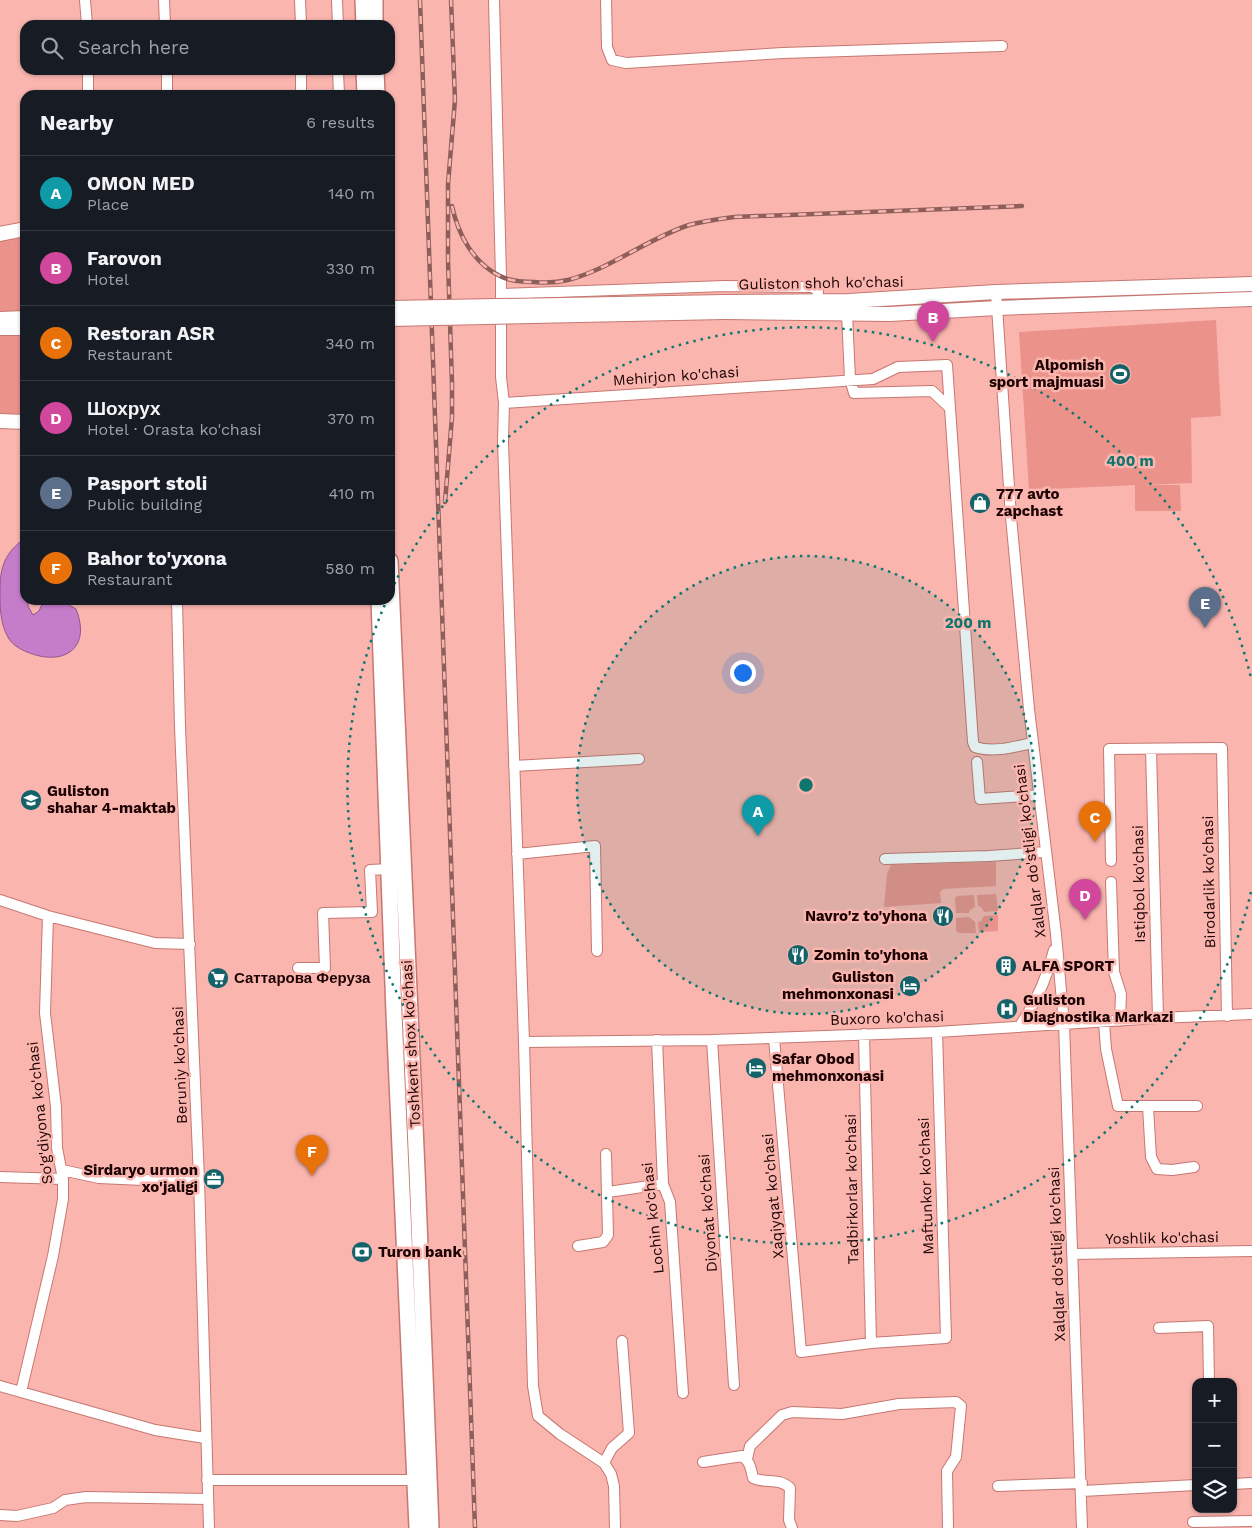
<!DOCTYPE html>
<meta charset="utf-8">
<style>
:root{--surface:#171b24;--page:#242831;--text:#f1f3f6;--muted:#9ea1a6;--line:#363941;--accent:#2563eb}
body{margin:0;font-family:"Work Sans",sans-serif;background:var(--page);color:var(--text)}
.controls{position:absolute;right:15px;bottom:15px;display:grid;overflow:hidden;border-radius:10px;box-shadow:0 1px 4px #0004}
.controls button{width:45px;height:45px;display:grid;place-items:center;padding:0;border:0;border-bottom:1px solid var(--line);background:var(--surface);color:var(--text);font:25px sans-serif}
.you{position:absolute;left:742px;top:672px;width:18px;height:18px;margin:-12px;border:4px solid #fff;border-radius:50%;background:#1a73e8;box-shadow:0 0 0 8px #1a73e833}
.badge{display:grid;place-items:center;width:32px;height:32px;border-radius:50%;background:var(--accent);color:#fff;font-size:16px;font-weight:700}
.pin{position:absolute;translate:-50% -41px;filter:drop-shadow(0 1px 2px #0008)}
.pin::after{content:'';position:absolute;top:26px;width:18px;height:15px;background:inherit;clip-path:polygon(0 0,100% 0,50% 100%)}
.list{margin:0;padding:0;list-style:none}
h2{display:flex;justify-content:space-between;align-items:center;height:65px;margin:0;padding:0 20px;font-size:21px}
h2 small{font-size:16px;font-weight:400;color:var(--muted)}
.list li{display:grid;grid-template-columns:32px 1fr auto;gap:15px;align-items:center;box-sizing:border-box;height:75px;padding:0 20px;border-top:1px solid var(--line)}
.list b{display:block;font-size:19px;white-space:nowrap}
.list p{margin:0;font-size:16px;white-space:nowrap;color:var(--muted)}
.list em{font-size:16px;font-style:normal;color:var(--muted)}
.icon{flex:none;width:28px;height:28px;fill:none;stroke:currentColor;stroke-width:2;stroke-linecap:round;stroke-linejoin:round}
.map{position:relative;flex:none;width:1252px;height:1528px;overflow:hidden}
.search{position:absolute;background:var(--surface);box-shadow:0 1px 4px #0004;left:20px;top:20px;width:375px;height:55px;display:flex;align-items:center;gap:12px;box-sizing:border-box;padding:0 18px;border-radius:15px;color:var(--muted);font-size:19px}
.panel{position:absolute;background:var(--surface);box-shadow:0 1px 4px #0004;left:20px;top:90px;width:375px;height:515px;border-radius:15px}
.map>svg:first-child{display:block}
.green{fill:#eb928b}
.water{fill:#c57cc9;stroke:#92578d}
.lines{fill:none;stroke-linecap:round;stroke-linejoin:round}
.minor-casing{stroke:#c77771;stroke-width:12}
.major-casing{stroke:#c77771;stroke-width:16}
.highway-casing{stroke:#c77771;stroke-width:18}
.minor{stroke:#fff;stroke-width:10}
.major{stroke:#fff;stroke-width:14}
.highway{stroke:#fff;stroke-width:15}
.rail-casing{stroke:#8e5e5b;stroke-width:4.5}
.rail{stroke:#fab5af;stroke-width:2.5;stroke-dasharray:8;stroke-linecap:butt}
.major-bridge-casing{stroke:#c77771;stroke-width:16;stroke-linecap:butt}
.major-bridge{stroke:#fff;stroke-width:14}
.ring{fill:none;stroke:#0f766e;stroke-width:2.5;stroke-dasharray:2.5 5}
.labels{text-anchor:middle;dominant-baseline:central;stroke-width:5;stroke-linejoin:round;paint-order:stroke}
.street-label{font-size:15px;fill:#1c0202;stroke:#fab5af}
.poi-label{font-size:15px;font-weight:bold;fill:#1c0202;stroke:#fab5af;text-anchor:start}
.centre{fill:#0f766e;stroke:#fab5af;stroke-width:2.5}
.ring-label{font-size:15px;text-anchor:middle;font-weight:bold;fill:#0f766e;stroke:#fab5af;stroke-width:5;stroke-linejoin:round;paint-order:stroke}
</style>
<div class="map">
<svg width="1252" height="1528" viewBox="0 0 1252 1528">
<rect width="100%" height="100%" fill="#fab5af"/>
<path class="green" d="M25,233V311L0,313V238Z
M1216,320L1221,416L1191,418L1192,483L1142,485H1180L1181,511H1135V485L1029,490L1019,332Z
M25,332V417H0V333Z
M996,862V886L943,889L940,892L941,903L884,907L887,874L891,865Z
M996,894L998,911L984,912L981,907L978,906L977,895Z
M974,895L975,907L970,910L969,913H956L955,898L957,896Z
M998,915V931L979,932L978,922L981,921L984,916Z
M969,917L975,922L976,933H959L956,931V918Z"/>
<path class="water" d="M25,538V600H28V606L33,615L39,611L44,600H69V605L76,609C92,649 63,667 27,652C20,649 14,646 9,639C0,624 0,608 0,591C0,566 5,553 25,538Z"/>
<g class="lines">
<g class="minor-casing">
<path id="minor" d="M85,0L87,25
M164,0L165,25
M300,0L301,25
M337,0L338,25
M494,0L501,277V377L504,403L503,442L524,1042L533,1386L538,1416L560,1434L604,1463L611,1474L614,1486L615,1528
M606,0L607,47L612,60L626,63L783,53L1002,46
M88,70V95
M167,70V95
M301,70V95
M338,70L339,95
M996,292L1011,517L1029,709L1056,934L1064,1024L1082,1528
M501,294L725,286L812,287L816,289L818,292L817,298L812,301
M847,314L850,379L854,393L932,391L950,408L973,742L975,747C993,753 1014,747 1032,743
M504,403L873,379L898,367L947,365L950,408
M177,600L180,727L199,1179L209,1528
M1151,749L1158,1018
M977,762L980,799L1038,795
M514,766L639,759
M517,854L595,846L597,951
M885,859L989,856L1045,852
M1111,861L1109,749L1222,748L1227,1016
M1111,882L1114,972L1121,994L1120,1021
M0,900L48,916L155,943L190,944
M298,968H325L323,913L372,912L370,870L389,869
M1104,1022L1106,1049L1118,1106H1197
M1019,1027C1036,1003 1047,978 1054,950
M864,1034L871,1343
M774,1038L801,1352L871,1343L946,1338L937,1032
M657,1040L663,1184L670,1202L683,1393
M712,1040L734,1385
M524,1042L712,1040L937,1032L1158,1018L1252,1014
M1148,1107L1151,1157L1157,1169L1172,1170L1194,1167
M62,1170L99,1178L143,1180L199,1179
M0,1177L63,1179
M608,1192L663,1184
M578,1246L603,1242L608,1235L606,1154
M1072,1254L1252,1251
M1159,1328L1208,1326L1209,1382
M0,1386L155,1430L205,1438
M21,1392L53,1256L63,1199V1179L57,1148L56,1107L45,1013L48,916
M747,1459L750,1446L782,1415L792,1412L842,1414L899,1404L956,1402L961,1406L956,1457L947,1471L948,1528
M703,1462L742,1456C750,1461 751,1469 753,1478C766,1484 778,1477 790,1488L789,1520L792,1528
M604,1463L612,1448L629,1433L622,1341
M207,1480H415
M1233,1484L1252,1483
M998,1486L1082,1483
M1082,1491L1196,1485
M0,1515L17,1516L53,1508L65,1500L86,1497L208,1499
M1193,1522L1252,1521"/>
</g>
<g class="major-casing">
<path id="major" d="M0,234L25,229
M724,302L849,301L996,292L1252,284
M724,312L890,314L997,308L1252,299
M0,319L25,318
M0,328H25
M0,421L25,422"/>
</g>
<g class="highway-casing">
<path id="highway" d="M363,0L364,25
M375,0V25
M364,70L365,95
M376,70L377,95
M390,561L417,1171L431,1528
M379,600L394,1013L417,1528"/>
</g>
<use href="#minor" class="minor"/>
<use href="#major" class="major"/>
<use href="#highway" class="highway"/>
<g class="rail-casing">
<path id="rail" d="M420,0L475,1528
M452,206C458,234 473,263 500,276C509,281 523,282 534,282C545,283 556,283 568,280C610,269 647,239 689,225C704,221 719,219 734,217L1022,206
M445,502L452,417V384L448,261V184L455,100L451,0"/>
</g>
<use href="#rail" class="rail"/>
<g class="major-bridge-casing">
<path id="major-bridge" d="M390,308L724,302
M390,319L724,312"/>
</g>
<use href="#major-bridge" class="major-bridge"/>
</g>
<circle cx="806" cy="785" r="229" fill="#0f766e" fill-opacity=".12"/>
<g class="ring">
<circle cx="806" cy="785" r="229"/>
<path d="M1251 892A458 458 0 1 1 386 602M391 591A458 458 0 0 1 1251 678"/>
</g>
<defs>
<g id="stadium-disc" transform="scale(1.125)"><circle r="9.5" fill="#14636b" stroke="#fab5af"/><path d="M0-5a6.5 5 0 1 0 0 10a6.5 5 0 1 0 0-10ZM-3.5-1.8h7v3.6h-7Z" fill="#fff"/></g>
<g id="shop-disc" transform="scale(1.125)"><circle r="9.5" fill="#14636b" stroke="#fab5af"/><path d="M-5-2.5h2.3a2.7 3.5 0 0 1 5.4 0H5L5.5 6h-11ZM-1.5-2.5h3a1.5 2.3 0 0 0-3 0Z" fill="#fff"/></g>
<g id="school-disc" transform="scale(1.125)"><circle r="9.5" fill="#14636b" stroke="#fab5af"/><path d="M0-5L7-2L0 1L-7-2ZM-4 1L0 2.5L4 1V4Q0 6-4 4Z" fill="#fff"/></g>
<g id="restaurant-disc" transform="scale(1.125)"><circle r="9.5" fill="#14636b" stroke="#fab5af"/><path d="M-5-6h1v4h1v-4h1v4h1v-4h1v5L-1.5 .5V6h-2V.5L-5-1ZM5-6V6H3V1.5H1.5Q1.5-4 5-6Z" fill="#fff"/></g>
<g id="building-disc" transform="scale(1.125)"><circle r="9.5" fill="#14636b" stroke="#fab5af"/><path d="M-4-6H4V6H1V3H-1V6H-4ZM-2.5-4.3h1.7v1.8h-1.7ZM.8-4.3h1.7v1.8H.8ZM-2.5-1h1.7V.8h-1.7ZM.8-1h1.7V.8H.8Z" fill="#fff"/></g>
<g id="supermarket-disc" transform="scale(1.125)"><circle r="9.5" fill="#14636b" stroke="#fab5af"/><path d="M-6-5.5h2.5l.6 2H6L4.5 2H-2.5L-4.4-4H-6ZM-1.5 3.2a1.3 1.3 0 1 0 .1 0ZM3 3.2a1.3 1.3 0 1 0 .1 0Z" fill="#fff"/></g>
<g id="hotel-disc" transform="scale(1.125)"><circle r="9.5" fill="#14636b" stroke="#fab5af"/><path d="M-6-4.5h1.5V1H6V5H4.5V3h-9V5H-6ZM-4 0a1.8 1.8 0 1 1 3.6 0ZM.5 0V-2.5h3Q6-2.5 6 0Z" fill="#fff"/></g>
<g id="hospital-disc" transform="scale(1.125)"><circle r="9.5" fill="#14636b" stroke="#fab5af"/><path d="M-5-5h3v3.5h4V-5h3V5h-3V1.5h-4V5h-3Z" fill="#fff"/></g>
<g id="office-disc" transform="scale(1.125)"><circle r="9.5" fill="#14636b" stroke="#fab5af"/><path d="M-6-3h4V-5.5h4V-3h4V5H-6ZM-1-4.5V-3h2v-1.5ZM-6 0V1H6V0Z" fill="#fff"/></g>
<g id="bank-disc" transform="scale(1.125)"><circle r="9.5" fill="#14636b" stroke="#fab5af"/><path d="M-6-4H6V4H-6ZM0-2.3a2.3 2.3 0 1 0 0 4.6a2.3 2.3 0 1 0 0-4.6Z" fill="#fff"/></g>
</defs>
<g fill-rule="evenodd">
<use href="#stadium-disc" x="1120" y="374"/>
<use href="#shop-disc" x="980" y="503"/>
<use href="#school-disc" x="31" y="800"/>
<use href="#restaurant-disc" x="943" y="916"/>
<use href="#restaurant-disc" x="798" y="955"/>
<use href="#building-disc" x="1006" y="966"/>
<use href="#supermarket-disc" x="218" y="978"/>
<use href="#hotel-disc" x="910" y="986"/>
<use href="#hospital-disc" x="1007" y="1009"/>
<use href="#hotel-disc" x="756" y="1068"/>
<use href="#office-disc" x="214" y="1179"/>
<use href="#bank-disc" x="362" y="1252"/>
</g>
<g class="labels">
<g class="street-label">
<text transform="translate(821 283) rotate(-1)">Guliston shoh ko'chasi</text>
<text transform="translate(676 376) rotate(-4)">Mehirjon ko'chasi</text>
<text transform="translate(1030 851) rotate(-97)">Xalqlar do'stligi ko'chasi</text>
<text transform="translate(1209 882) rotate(-91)">Birodarlik ko'chasi</text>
<text transform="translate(1139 884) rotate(-91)">Istiqbol ko'chasi</text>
<text transform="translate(887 1018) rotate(-2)">Buxoro ko'chasi</text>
<text transform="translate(411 1044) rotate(-93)">Toshkent shox ko'chasi</text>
<text transform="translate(180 1065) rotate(-92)">Beruniy ko'chasi</text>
<text transform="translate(40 1113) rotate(-96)">So'g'diyona ko'chasi</text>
<text transform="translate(926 1186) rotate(-92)">Maftunkor ko'chasi</text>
<text transform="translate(852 1189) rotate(-91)">Tadbirkorlar ko'chasi</text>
<text transform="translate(773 1196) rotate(-95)">Xaqiyqat ko'chasi</text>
<text transform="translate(708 1213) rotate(-94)">Diyonat ko'chasi</text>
<text transform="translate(653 1218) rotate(-96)">Lochin ko'chasi</text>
<text transform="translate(1162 1238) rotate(-1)">Yoshlik ko'chasi</text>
<text transform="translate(1057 1254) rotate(-92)">Xalqlar do'stligi ko'chasi</text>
</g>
<g class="poi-label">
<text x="1104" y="365" text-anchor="end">Alpomish<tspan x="1104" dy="17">sport majmuasi</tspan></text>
<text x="996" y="494">777 avto<tspan x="996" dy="17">zapchast</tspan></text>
<text x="47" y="791">Guliston<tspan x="47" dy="17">shahar 4-maktab</tspan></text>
<text x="927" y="916" text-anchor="end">Navro'z to'yhona</text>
<text x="814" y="955">Zomin to'yhona</text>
<text x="1022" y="966">ALFA SPORT</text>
<text x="894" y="977" text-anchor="end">Guliston<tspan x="894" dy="17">mehmonxonasi</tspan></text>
<text x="234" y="978">Саттарова Феруза</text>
<text x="1023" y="1000">Guliston<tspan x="1023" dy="17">Diagnostika Markazi</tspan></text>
<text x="772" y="1059">Safar Obod<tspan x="772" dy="17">mehmonxonasi</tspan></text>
<text x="198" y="1170" text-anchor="end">Sirdaryo urmon<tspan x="198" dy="17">xo'jaligi</tspan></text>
<text x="378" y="1252">Turon bank</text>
</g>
</g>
<circle cx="806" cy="785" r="8" class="centre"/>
<g class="ring-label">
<text x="1130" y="466">400 m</text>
<text x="968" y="628">200 m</text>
</g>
</svg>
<div class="controls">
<button>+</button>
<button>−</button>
<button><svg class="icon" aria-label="layers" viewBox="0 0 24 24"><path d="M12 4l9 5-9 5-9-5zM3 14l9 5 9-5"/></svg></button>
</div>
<div class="you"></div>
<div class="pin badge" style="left:758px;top:836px;background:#0f9aa8">A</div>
<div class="pin badge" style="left:933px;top:342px;background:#d1479c">B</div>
<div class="pin badge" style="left:1095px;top:842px;background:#e8710a">C</div>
<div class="pin badge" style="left:1085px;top:920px;background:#d1479c">D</div>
<div class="pin badge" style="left:1205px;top:628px;background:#5c6f8a">E</div>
<div class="pin badge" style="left:312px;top:1176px;background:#e8710a">F</div>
<div class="search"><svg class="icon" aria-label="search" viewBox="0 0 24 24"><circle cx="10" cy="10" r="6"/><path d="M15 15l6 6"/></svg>Search here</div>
<section class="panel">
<h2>Nearby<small>6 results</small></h2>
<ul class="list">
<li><span class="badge" style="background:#0f9aa8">A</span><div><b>OMON MED</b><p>Place</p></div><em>140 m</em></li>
<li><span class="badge" style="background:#d1479c">B</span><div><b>Farovon</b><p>Hotel</p></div><em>330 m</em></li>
<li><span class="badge" style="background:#e8710a">C</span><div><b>Restoran ASR</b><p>Restaurant</p></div><em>340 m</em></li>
<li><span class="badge" style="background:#d1479c">D</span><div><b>Шохрух</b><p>Hotel · Orasta ko'chasi</p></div><em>370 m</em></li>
<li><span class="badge" style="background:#5c6f8a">E</span><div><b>Pasport stoli</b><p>Public building</p></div><em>410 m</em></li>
<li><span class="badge" style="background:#e8710a">F</span><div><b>Bahor to'yxona</b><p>Restaurant</p></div><em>580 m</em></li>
</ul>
</section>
</div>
